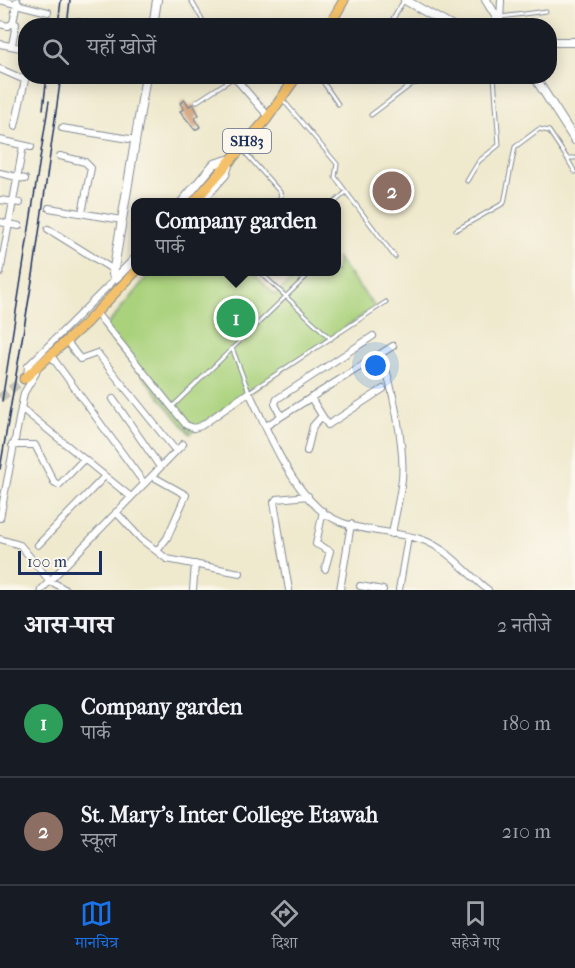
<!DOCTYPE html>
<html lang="hi">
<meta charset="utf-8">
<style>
:root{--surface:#171b24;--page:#20242c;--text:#f1f3f6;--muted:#9ea1a6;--line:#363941;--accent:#1a73e8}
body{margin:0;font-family:"IM FELL French Canon","Noto Serif Devanagari",serif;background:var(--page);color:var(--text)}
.scale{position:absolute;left:18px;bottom:15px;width:84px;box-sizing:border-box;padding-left:6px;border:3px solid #1b2f5e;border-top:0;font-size:16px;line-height:21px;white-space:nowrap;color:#1b2f5e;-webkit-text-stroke:4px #fbf7ec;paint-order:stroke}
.you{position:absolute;left:376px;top:366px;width:21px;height:21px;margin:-15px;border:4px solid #fff;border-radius:50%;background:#1a73e8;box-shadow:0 0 0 9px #1a73e833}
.badge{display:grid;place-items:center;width:39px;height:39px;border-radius:50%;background:var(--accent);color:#fff;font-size:20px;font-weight:700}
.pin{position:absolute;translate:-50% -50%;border:3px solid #fff;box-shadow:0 2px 6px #0006}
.popup{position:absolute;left:131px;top:198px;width:210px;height:78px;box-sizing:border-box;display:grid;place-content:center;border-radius:12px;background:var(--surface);filter:drop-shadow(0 2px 4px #0005);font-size:20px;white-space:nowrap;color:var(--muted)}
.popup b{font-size:22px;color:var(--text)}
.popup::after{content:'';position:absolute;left:50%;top:100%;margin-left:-12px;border:12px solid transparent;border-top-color:var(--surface)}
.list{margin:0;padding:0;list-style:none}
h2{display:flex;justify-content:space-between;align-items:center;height:78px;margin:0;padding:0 24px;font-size:26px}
h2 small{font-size:20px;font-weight:400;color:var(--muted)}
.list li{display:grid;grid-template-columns:39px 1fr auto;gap:18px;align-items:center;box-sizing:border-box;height:108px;padding:0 24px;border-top:2px solid var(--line)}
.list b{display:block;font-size:22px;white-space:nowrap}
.list p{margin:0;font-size:20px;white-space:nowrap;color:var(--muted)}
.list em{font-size:20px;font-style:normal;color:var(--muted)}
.icon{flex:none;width:33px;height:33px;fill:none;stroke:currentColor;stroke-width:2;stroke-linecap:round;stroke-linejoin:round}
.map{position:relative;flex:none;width:575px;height:590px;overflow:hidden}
.search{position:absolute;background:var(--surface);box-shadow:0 3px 15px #0003;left:18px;right:18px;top:18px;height:66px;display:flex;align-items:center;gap:15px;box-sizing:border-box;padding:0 21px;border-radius:24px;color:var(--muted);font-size:22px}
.sheet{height:294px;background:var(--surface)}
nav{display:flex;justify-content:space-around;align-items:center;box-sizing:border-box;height:84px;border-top:2px solid var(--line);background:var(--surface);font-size:16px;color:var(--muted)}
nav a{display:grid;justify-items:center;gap:3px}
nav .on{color:var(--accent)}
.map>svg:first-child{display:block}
.green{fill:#aad27d;stroke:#62806e;stroke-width:1.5}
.building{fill:#d5a987}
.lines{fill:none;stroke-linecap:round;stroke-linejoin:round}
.primary-tunnel{stroke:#c5c4b8;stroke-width:9;stroke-dasharray:9 4.5;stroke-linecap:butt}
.service-casing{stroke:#858c96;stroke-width:5}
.minor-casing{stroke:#858c96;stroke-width:8}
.tertiary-casing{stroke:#858c96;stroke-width:10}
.primary-casing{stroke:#858c96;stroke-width:11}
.service{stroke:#fff;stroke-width:3}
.minor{stroke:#fff;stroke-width:6}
.tertiary{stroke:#fff;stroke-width:8}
.primary{stroke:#f4c16a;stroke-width:9}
.rail{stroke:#1b2f5e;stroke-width:1.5}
.labels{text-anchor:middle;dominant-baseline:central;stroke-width:5;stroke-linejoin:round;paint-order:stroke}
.shield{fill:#fbf7ec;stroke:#5e6b89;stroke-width:1.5}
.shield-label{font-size:15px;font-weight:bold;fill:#1b2f5e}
</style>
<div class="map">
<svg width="575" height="590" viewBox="0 0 575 590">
<rect width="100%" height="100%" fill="#fbf7ec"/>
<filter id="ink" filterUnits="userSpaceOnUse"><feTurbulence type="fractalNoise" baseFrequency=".0167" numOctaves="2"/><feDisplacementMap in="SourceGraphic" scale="12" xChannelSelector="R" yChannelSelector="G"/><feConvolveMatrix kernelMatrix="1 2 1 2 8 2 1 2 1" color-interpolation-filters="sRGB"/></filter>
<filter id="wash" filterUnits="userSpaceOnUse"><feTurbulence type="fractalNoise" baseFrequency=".008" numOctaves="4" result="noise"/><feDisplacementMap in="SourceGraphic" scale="24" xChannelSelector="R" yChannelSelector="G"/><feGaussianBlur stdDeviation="1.35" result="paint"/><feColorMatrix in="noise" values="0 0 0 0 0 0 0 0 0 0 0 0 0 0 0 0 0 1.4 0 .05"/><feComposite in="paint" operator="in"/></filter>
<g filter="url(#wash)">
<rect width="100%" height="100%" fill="#efe9ce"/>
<path class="green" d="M337,258L375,307L190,434L104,329L151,272H253L275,295L300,272H336Z"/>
<g id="blocks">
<path class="building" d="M185,100L189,106L193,104L199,115L195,118L200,127L195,130L180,111L184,109L180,103Z"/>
</g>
</g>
<g filter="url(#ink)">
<use href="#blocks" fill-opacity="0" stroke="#858c96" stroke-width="1.5"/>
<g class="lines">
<path class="primary-tunnel" d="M0,398L24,379"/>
<g class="service-casing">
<path id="service" d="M191,0L206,26
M501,17L546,11
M389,26L404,0
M319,76L338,104
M283,100L337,164L335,177L395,257
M196,102L233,78
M371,115L412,84L450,76
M242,149L280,192L281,197L275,202
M568,160L575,172
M467,181L479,161L499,145L494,76
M335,202L346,192
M456,230L504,203L515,147L539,129L549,131L567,158H575
M260,272L331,339
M232,348L249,392L386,302
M172,407L310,273"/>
</g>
<g class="minor-casing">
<path id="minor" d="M0,0L48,12
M76,22L100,26
M500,23L501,0
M0,24L8,26L13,23L17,1
M0,44L26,49
M12,45L16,24
M0,69L25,80L15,126
M234,77L269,117
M62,128L136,140
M0,140L31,147
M60,156L85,162L91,168L82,213
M0,173L25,179
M0,200L20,203
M202,202L226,175L230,163
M49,208L122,220
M0,222L19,226
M48,229L112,269
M0,273L23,146
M98,315L186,425L194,428L201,426L249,392C268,431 286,479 319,509C348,534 390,529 423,540C450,550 467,574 488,590
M68,343L80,359L97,353L176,451
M381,354C392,384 405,446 402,479C400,497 395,516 392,534
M52,357L144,483
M27,376L28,366L116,278
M311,398L328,425L383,389
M113,399L160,467
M21,408L131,497
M281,416L275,404L277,399L373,336
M266,426L393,346
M12,445H35L54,482L59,485L84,459
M307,451L313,426L321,417
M152,476L186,495L167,538L157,551
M323,511L316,544L330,551L325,569
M116,512L141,539L167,559L240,573
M0,518L24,393L36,373
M0,539L20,545L49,580L66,590
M38,545L105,476
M360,586L383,590
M41,590L183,444
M193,590L195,564
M289,590L274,502L277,499L308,496
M340,590L351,524
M399,590L408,537"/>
</g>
<g class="tertiary-casing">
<path id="tertiary" d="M405,0L451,26
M486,0L502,26
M153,26L157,0
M550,42H575
M534,76L575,140
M182,202L214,164L231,159
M136,258L116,278L113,274L146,76"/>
</g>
<g class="primary-casing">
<path id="primary" d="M329,26L344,0
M194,202L266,120L297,76
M24,379L85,324L136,271"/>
</g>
<use href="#service" class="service"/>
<use href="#minor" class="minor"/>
<use href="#tertiary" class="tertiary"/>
<use href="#primary" class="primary"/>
<path class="rail" d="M58,26L61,0
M67,26L70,0
M43,109L47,76
M2,401L49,101
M0,469L34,269L61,76"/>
</g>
</g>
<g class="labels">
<rect class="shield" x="223" y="129" width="48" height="24" rx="4.5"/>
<g class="shield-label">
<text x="247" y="141">SH83</text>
</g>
</g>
</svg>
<div class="scale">100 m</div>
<div class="you"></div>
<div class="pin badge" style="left:236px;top:318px;background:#2e9e5b">1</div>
<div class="popup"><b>Company garden</b>पार्क</div>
<div class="pin badge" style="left:392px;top:191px;background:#8d6e63">2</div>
<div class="search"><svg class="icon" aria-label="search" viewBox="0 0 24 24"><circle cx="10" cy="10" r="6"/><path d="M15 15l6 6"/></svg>यहाँ खोजें</div>
</div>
<section class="sheet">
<h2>आस-पास<small>2 नतीजे</small></h2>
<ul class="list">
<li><span class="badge" style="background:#2e9e5b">1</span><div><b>Company garden</b><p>पार्क</p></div><em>180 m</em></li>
<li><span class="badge" style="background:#8d6e63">2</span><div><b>St. Mary's Inter College Etawah</b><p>स्कूल</p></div><em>210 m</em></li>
</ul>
</section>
<nav>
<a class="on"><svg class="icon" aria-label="map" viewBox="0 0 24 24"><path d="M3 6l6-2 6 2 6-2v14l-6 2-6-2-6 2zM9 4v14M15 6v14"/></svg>मानचित्र</a>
<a><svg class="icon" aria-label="directions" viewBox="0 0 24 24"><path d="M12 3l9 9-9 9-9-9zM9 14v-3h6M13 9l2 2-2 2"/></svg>दिशा</a>
<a><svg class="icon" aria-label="saved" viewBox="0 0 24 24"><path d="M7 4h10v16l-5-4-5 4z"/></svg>सहेजे गए</a>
</nav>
